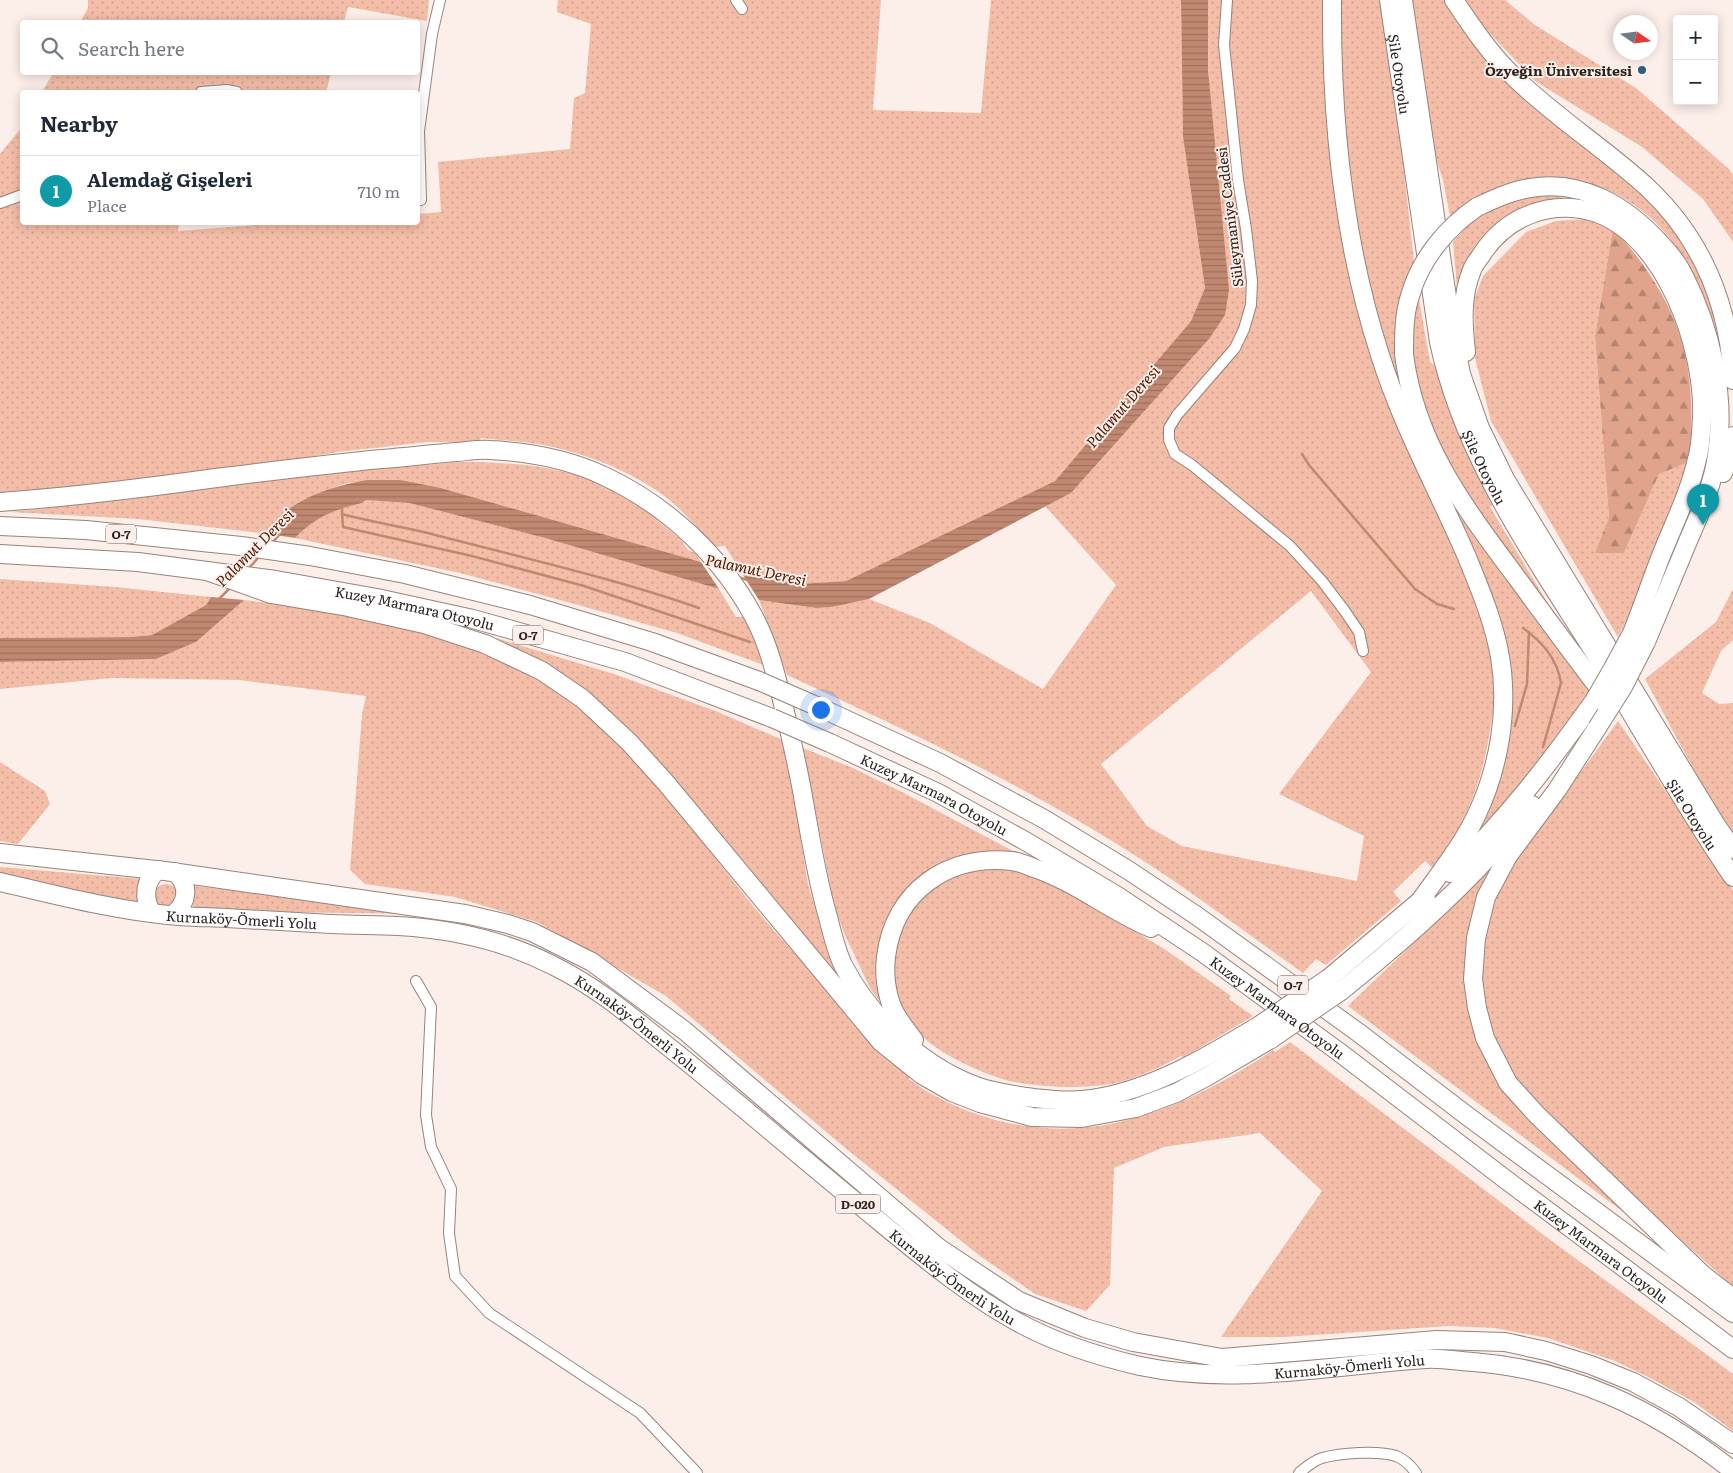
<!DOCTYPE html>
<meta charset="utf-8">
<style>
:root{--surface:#fff;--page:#f2f2f3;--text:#1f2937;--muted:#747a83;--line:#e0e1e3;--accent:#2d5f7c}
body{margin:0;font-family:Literata,serif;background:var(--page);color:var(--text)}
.controls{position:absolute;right:15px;top:15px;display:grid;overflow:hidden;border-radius:5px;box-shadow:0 2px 12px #0003}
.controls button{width:45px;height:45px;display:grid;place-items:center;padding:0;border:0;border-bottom:1px solid var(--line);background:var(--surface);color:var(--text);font:25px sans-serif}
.compass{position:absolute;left:1613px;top:15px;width:45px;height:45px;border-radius:50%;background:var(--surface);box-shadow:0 2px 12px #0003;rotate:103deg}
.you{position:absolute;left:820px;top:709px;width:18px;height:18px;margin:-12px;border:4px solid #fff;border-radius:50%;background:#1a73e8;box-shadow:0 0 0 8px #1a73e833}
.badge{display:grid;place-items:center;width:32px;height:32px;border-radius:50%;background:var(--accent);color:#fff;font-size:16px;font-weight:700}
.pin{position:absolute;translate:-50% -41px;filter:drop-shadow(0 1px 2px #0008)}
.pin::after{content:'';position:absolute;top:26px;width:18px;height:15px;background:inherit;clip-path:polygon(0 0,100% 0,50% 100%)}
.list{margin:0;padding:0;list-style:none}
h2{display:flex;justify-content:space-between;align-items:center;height:65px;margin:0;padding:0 20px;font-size:21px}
h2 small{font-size:16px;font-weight:400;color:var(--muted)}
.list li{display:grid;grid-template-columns:32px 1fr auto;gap:15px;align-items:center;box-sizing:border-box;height:70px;padding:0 20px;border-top:1px solid var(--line)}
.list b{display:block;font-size:19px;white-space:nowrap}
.list p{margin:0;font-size:16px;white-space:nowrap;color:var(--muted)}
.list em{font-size:16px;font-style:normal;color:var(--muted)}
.icon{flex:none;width:28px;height:28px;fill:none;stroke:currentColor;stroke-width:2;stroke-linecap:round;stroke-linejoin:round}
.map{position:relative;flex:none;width:1733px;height:1473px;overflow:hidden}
.search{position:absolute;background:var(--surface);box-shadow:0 2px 12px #0003;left:20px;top:20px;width:400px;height:55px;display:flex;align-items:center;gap:12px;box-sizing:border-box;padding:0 18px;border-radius:5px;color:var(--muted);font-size:19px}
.panel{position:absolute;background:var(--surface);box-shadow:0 2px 12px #0003;left:20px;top:90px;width:400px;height:135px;border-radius:5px}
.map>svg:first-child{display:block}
.grass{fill:url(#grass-dots);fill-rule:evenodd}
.forest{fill:url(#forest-firs)}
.water{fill:url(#water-rules)}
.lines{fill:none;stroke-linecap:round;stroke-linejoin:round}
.stream{stroke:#c18871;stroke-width:2.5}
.street-casing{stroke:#97837b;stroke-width:12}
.highway-casing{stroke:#97837b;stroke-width:20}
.street{stroke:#fff;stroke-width:10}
.highway{stroke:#fff;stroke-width:18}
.highway-bridge-casing{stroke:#97837b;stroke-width:20;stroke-linecap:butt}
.highway-bridge{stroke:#fff;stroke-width:18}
.poi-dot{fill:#2d5f7c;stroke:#fceee9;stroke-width:2}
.labels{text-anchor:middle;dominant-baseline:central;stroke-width:4;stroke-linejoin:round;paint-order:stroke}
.shield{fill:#fceee9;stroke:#695f5c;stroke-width:1}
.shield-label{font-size:12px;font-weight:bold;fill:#2a221f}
.poi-label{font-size:14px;font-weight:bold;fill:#2a221f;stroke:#fceee9;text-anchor:end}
.street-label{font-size:14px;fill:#2a221f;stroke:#fceee9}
.water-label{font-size:15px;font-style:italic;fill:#4e1901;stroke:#fceee9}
</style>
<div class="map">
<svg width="1733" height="1473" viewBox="0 0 1733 1473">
<defs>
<pattern id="grass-dots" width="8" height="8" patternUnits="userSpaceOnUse" patternTransform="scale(1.25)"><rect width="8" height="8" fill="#f3bda8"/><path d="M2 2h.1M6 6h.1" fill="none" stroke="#d0a290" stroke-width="1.8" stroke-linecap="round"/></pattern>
<pattern id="forest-firs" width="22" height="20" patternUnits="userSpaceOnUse" patternTransform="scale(1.25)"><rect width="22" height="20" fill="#e0a48c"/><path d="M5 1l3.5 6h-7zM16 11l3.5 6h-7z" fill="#b68572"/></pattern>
<pattern id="water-rules" width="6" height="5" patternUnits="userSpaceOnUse" patternTransform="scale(1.25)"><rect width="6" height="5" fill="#c18871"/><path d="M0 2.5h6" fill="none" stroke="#9d6f5c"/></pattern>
</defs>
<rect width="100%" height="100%" fill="#fceee9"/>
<path class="grass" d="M88,0H429L427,21L348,7L344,22H80L88,8Z
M558,0H881L873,110L981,113L991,0H1181L1183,137L1205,288L1191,321L1055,481L846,581L799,584L743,575L725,546L715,547C700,531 685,512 667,498C630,470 583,452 538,444C519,441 500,440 481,438L479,442H427L338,452L233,470L52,490L0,494V154L22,127V222L179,223L178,231L293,222H418V214L441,212L438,162L570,149L574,98L585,93L591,24L557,12Z
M1208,0H1325L1343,229L1366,339L1385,393L1466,574L1489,642L1493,675L1495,710H1493C1486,766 1473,812 1440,859L1441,861L1435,870L1425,861L1393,892L1401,901L1326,965L1316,959L1303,973C1248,934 1195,894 1139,858C1028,786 907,731 787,675L759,600L816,608L832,607L869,599L930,623L1043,689L1116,585L1045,506L1071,493L1209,339ZM1311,591L1371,672L1279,794L1364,836L1357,881L1182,846L1147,826L1101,764Z
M1340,0H1381L1403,162L1414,261L1403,292L1399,312L1442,482L1460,517L1524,602L1523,603L1590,688L1585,698L1587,699L1536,767L1473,842L1510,679L1405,405L1378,325L1360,244L1345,143L1341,101Z
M1412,0H1446L1674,224L1704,279L1724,353C1700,278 1673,213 1593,184V186C1578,184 1562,179 1547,178C1509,177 1480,196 1450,216L1443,180L1434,152Z
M1466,0H1505L1535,25L1636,88L1729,169L1733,175V242L1703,199L1642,147L1535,81L1477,20Z
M53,73H331L326,92H42Z
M1546,195H1563L1564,197C1523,203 1499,216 1474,249L1476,251L1458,298L1453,242L1476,216L1518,198Z
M1585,219L1613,228L1595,336L1609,518L1624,553L1659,474L1689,462L1631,611L1618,637L1491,421L1473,350H1475L1474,300L1483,276L1526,232L1556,221Z
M1419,299L1430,362L1436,366L1456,427L1473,466L1494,504L1490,507L1559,622C1497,541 1401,429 1413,321C1414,314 1417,307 1419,299Z
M459,462C506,462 555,465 599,483C620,492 639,504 658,517L657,520L681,540L688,550L695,553L701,562L441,488L367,480L343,484L314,496L287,510L268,534L138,519L10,512L112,501L311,475Z
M366,500L409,503L448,513L545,538L719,589L736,617H745L766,666L677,633L571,603L460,573L295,538C315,517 334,510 362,503Z
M0,579L115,587L211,597L206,605L152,635L130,637L0,638Z
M1733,589V640L1721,651L1702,693L1719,704L1733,703V833L1709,798L1645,679L1716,622Z
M244,600C333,612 427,625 509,664C609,712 678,811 745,896C766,923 791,948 813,974C833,998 851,1024 873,1046C885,1057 897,1066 909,1077V1079C918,1085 927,1092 937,1097C1059,1160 1167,1121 1273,1050L1275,1052L1290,1042L1545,1236L1733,1374V1431L1694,1402L1648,1377L1615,1361L1548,1338L1494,1328L1449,1326L1284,1337H1221L1322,1191L1260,1133L1164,1147L1114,1168L1110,1285L1086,1311L1035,1294L980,1256L844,1147L666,996L537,922L455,897L365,884L350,870L362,714L366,696L239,680L112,678L0,689V662L156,659L196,642Z
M496,638L614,674L718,712L785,741L802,831L799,830L808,884L820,925L833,962L850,994L653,756L607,709L574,683L536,659Z
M1618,721L1733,890V1287C1689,1247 1645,1207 1602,1167C1579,1145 1555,1124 1534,1101C1480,1042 1464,957 1501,884C1514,860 1532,837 1548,815C1572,784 1595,753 1618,721Z
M803,748L853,768L902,792L1030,860L980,856L894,914L890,1015L870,988L844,933L834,905Z
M0,762L45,791L50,804L18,844L0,841Z
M1505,851L1481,897L1479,1036L1633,1215L1630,1217L1348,1006L1427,930Z
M0,867L142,879L140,907L0,875Z
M1012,868L1030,872L1082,899L1166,950L1231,996L1229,999L1253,1016L1183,1058L1181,1056C1159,1068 1129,1082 1104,1085C1077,1089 1029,1087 1002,1079C970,1068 927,1049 908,1020C883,983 891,928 921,897C930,888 941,883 953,877C958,875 964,871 970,869C983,867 998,868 1012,868Z
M154 896a12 12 0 1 1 24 0a12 12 0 1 1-24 0Z
M194,886L434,914L193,911Z"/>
<path class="forest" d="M1613,228C1680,302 1699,363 1689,462L1659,474L1624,553H1595L1609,518L1595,336Z"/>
<path class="water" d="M1181,0H1208V70L1229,290L1225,315L1209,339L1071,493L869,599L832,607L816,608L759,600L743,575L799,584L846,581L1055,481L1191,321L1205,288L1183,137Z
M367,480H400L441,488L701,562L719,589L545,538L448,513L409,503L366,500L362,503C334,510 315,517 295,538L268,534C274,526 280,516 288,510C308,494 342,484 367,480Z
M211,597L244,600L196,642L156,659L0,662V638L130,637L152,635L206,605Z"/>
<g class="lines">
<path class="stream" d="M1302,454L1309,465L1415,589L1437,604L1454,609
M342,505V514C371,522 399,526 428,533C519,557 610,577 699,608
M342,514L343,527L472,556L584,586L750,642
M272,543L280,534
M247,570L260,556
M737,577L748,580
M219,599L231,587
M1523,628C1542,642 1557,658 1561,683L1543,747
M1515,726L1527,684L1529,632"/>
<g class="street-casing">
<path id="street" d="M736,0L742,9
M1227,0L1224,45L1238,180L1246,229L1252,281L1251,305L1244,329L1235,348L1177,415L1169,428V440L1175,454L1192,465L1290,546L1322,581L1344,610L1359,632L1363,651
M201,92L227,90L237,92
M421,200L419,131L432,34L440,0
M0,203L22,195
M416,981L431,1007L426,1115L431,1147L451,1189L449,1233L455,1276L489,1313L640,1413L697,1473
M1299,1473C1305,1468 1314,1460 1322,1458C1340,1453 1378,1450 1396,1456C1404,1459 1411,1466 1416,1473"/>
</g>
<g class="highway-casing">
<g id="highway">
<path d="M1332,0C1331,119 1343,241 1380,355C1402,425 1438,490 1467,557C1480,589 1494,622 1500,657C1509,710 1499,768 1476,816C1461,848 1438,875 1418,904"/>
<path id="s1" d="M1389,0L1439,342C1464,460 1537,560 1600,661C1644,733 1685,807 1733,877"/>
<path d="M1403,0L1450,317L1461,374L1480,428L1505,479L1716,825L1733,849"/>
<path d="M1454,0C1472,27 1491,55 1514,77C1556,118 1606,149 1648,188C1703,240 1729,306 1733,380"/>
<path d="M1477,207C1494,199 1511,191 1530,188C1582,179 1626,206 1660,243C1669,252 1678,264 1684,276C1711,329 1726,396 1717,455C1713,485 1700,513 1688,541C1674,574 1660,608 1646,642"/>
<path d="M1466,352C1463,325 1461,296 1472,270C1474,264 1479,259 1482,254C1506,217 1550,199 1594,212C1666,235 1705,350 1702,418C1701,431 1701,447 1697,459C1690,491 1675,521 1663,551C1652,578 1643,606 1632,633"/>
<path d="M1404,354C1415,444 1465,508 1517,578C1547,619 1577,660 1608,700"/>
<path d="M1723,473L1728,460L1733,436"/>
<path d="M0,502C72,497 144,488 216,478C272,471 327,464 382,459C407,457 432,454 457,452C468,451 480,449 491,450C529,452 570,460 604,476C668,506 721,556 754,617C770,647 777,680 785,712C792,742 799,772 804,802C811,841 817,880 828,917C832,933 836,950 843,965C871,1019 926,1071 985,1089C1001,1093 1018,1096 1034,1098C1054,1100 1073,1102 1092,1099C1154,1089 1207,1057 1260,1025"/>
<path d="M0,526L86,530L241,546L310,556L405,574L530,605L652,642L759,681"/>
<path id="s2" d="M0,554L138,562L276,580L377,598L473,619L625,662L772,718"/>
<path d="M207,571L271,594L348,607L424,624L485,644L542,671L583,699L629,742L666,783L881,1042L922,1075L952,1092L980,1103L1032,1117L1082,1118L1136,1108L1176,1093L1208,1076L1271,1039"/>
<path d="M821,708L940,763L1044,819L1128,870L1197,916L1359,1033L1466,1115L1733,1313"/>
<path d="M1597,728L1557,790L1508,856L1486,897L1476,938L1473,979L1477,1008L1485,1038L1508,1083L1537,1115L1703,1275L1733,1298"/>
<path id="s3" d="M830,743L938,793L1027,842L1116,895L1202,952L1339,1052L1505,1179L1733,1349"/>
<path d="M0,853L165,871L465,914L508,924L532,932L592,962L685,1031L939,1248L1019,1301L1085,1328L1133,1342L1222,1358L1437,1340L1505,1342L1546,1351L1591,1365L1633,1382L1679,1407L1733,1444"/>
<path d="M1450,873C1505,822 1551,761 1594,701"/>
<path id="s4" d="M0,882C53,894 105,908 159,914C181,917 204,917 226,918C261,920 296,922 331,924C353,925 375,925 398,926C451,929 506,941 554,966C597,987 633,1018 670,1048C735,1100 797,1154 862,1207C912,1248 966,1295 1023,1325C1059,1344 1101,1357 1140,1366C1234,1386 1331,1365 1426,1359C1441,1358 1457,1361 1473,1362C1573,1370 1655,1409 1733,1471"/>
<path d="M152,913C143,900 144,879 159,870"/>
<path d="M173,915C188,902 190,886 175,872"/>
<path d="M1329,978L1426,896"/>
<path d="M1341,991C1394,948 1447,903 1493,852C1507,837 1519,821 1532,805"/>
<path d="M914,1040C906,1030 898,1020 893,1009C886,993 884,973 886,957C894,891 948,854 1012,861C1019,862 1027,865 1034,868C1076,882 1110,911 1151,928"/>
</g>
</g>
<use href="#street" class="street"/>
<use href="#highway" class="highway"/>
<g class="highway-bridge-casing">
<path id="highway-bridge" d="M1404,354C1404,334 1404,314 1410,296C1420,260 1446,228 1477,207
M759,681L821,708
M1594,701L1612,670L1632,633
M772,718L830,743
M1597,728L1623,687L1646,642
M1260,1025L1329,978
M1271,1039L1341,991"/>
</g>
<use href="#highway-bridge" class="highway-bridge"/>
</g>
<circle class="poi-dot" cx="1642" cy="70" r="5"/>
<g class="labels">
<g class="shield">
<rect x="106" y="524.5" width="30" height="19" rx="4"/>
<rect x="513" y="625.5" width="30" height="19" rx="4"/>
<rect x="1278" y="975.5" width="30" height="19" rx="4"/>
<rect x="835.5" y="1194.5" width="45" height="19" rx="4"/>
</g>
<g class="shield-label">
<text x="121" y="534">O-7</text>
<text x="528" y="635">O-7</text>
<text x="1293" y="985">O-7</text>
<text x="858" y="1204">D-020</text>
</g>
<g class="poi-label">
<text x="1632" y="70">Özyeğin Üniversitesi</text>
</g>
<g class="street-label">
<text stroke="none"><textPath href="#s1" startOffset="75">Şile Otoyolu</textPath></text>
<text transform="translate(1229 217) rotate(-97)">Süleymaniye Caddesi</text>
<text stroke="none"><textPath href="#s1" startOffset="479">Şile Otoyolu</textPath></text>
<text stroke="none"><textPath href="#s2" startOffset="419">Kuzey Marmara Otoyolu</textPath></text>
<text stroke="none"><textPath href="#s3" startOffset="116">Kuzey Marmara Otoyolu</textPath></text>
<text stroke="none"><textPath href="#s1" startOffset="884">Şile Otoyolu</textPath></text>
<text stroke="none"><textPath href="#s4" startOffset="245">Kurnaköy-Ömerli Yolu</textPath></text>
<text stroke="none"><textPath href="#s3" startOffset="521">Kuzey Marmara Otoyolu</textPath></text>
<text stroke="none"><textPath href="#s4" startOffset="665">Kurnaköy-Ömerli Yolu</textPath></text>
<text stroke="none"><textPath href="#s3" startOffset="926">Kuzey Marmara Otoyolu</textPath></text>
<text stroke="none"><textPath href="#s4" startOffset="1070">Kurnaköy-Ömerli Yolu</textPath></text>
<text stroke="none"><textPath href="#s4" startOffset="1490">Kurnaköy-Ömerli Yolu</textPath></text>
</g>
<g class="water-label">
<text transform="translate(1122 406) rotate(-49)">Palamut Deresi</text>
<text transform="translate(254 547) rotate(-45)">Palamut Deresi</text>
<text transform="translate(756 569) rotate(12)">Palamut Deresi</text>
</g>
</g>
</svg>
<div class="controls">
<button>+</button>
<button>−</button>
</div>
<svg class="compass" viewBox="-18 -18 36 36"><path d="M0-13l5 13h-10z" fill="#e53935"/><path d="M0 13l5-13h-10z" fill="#747a83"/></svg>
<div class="you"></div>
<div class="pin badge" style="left:1703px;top:525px;background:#0f9aa8">1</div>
<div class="search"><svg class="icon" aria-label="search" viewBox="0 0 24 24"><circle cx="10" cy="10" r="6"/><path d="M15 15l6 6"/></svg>Search here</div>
<section class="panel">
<h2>Nearby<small></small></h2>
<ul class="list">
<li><span class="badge" style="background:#0f9aa8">1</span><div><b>Alemdağ Gişeleri</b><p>Place</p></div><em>710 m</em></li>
</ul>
</section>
</div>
